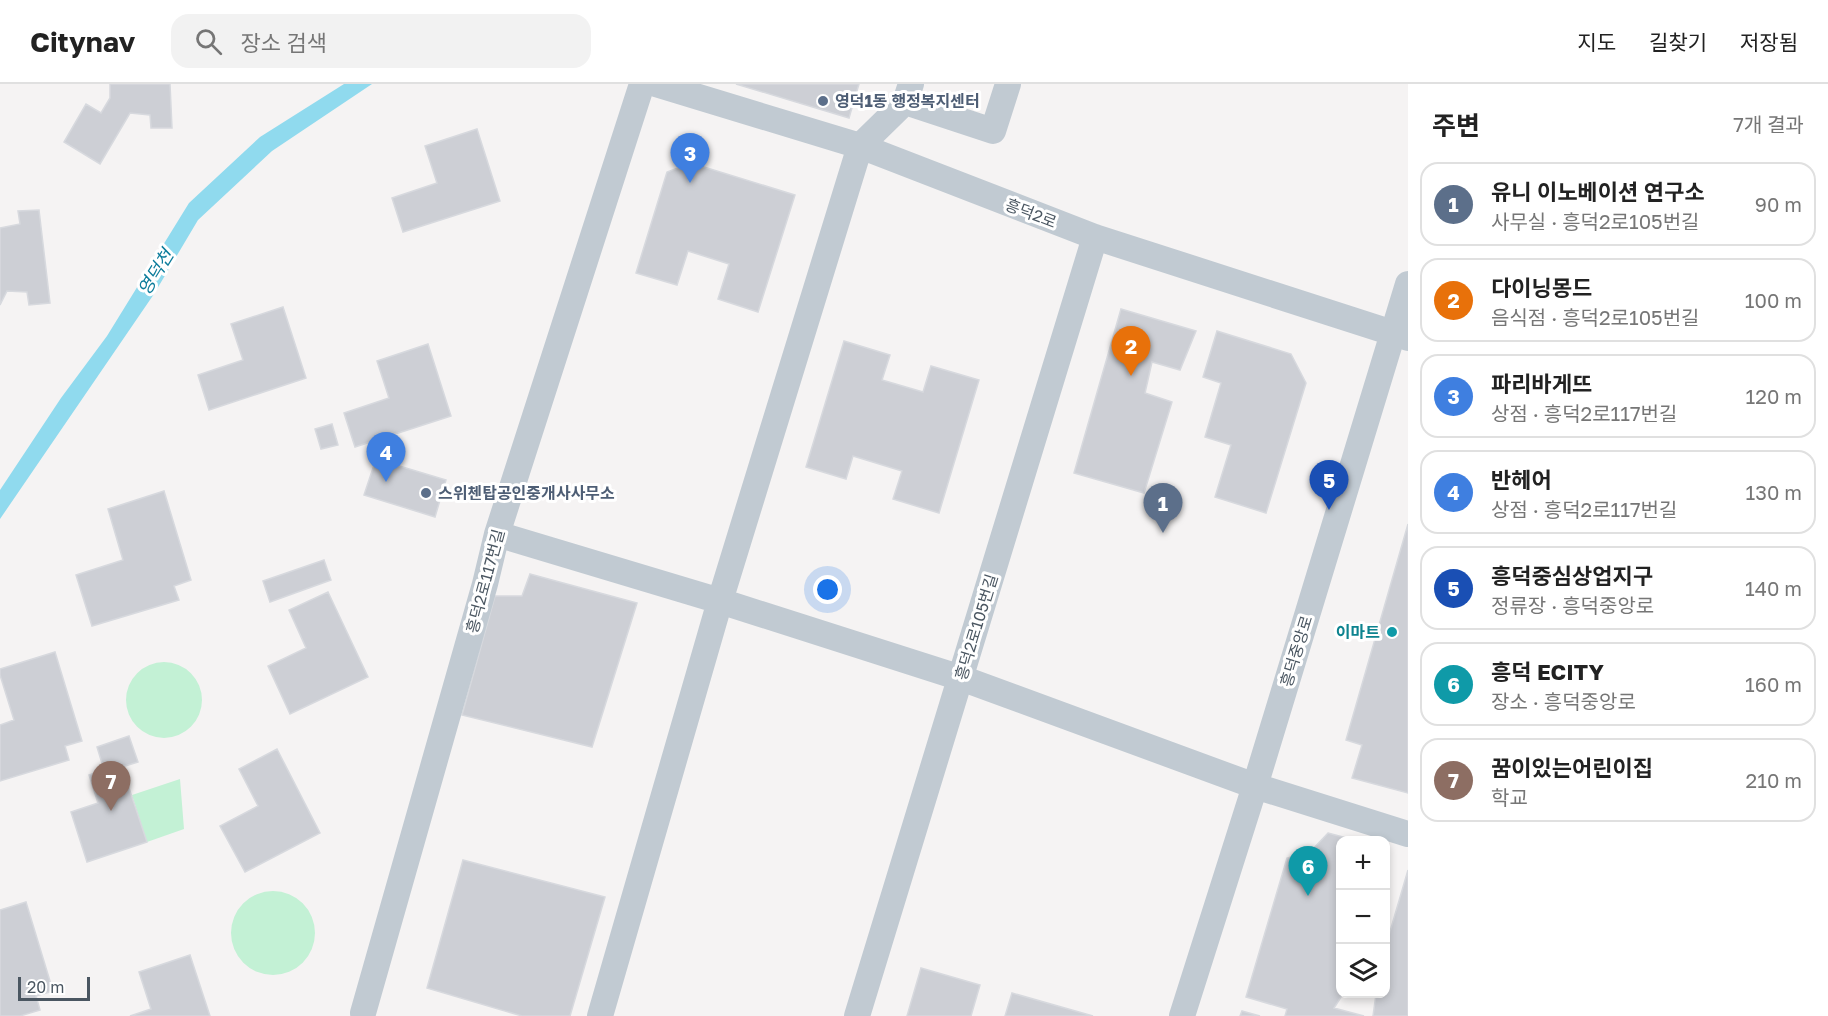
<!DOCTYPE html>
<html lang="ko">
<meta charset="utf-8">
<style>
:root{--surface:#fff;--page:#f2f2f2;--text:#222;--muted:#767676;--line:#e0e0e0;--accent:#1a73e8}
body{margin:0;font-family:"Golos Text","Noto Sans KR",sans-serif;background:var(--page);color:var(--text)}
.controls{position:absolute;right:18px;bottom:18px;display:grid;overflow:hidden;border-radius:12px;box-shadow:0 3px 9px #0003}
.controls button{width:54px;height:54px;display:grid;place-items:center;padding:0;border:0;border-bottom:2px solid var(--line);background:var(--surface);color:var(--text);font:30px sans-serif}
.scale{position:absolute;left:18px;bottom:15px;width:72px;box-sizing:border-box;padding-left:6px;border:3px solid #4a5661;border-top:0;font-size:16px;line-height:21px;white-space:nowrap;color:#4a5661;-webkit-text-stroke:4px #fff;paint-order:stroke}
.you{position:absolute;left:828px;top:506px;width:21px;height:21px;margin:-15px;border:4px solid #fff;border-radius:50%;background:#1a73e8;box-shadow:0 0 0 9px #1a73e833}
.badge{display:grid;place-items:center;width:39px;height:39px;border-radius:50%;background:var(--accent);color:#fff;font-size:20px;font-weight:700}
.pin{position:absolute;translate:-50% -50px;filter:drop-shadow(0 2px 3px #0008)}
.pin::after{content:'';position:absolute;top:32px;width:21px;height:18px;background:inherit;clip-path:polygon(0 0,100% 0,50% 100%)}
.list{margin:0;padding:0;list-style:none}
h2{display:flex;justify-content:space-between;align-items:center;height:78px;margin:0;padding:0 24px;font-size:26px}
h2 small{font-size:20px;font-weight:400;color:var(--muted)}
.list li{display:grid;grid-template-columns:39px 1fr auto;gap:18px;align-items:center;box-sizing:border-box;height:84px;margin:0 12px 12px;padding:0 12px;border:2px solid var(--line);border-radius:18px}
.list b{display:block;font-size:22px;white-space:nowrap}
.list p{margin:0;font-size:20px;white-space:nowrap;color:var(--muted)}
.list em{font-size:20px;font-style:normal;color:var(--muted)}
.icon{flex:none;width:33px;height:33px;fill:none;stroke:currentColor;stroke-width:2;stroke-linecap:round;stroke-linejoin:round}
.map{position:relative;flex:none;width:1408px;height:932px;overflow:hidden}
header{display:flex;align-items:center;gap:36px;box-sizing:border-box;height:84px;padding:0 30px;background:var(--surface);border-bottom:2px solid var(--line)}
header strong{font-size:28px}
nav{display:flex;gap:33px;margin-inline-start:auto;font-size:21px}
.search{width:420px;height:54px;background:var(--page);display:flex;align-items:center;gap:15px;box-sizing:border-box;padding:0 21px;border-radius:18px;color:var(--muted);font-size:22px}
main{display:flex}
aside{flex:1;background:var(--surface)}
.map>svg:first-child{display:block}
.green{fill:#c3f1d5}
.water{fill:#90daee}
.building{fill:#cdcfd5;stroke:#d7d9de;stroke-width:1.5}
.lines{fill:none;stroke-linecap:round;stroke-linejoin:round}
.minor{stroke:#c1cad2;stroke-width:26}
.service-dot{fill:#5c6f8a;stroke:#fff;stroke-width:2}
.culture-dot{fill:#0f9aa8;stroke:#fff;stroke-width:2}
.labels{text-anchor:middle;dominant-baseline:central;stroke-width:6;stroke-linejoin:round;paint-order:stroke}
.service-label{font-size:16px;font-weight:bold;fill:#4e5e75;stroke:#fff;text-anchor:start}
.street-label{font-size:16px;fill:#4a5661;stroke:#fff}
.culture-label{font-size:16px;font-weight:bold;fill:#0d838f;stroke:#fff;text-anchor:end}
.water-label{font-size:18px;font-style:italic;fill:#0c7c9b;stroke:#fff}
</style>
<header>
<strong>Citynav</strong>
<div class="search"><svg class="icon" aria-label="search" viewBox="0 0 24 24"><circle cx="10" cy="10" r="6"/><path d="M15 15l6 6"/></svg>장소 검색</div>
<nav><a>지도</a><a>길찾기</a><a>저장됨</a></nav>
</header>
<main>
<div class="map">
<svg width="1408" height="932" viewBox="0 0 1408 932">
<rect width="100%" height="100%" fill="#f5f3f3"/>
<path class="green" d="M126 616a38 38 0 1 1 76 0a38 38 0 1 1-76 0Z
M180,695L184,745L147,758L132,711Z
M231 849a42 42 0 1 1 84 0a42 42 0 1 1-84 0Z"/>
<path class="water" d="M344,0H372L272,67L198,136L154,210L0,435V406L61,314L107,252L189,119L260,53Z"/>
<path class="building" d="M110,0H170L172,44H151L150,31L130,29L100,80L64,58L86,20L101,29L110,14Z
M736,0H859L849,34Z
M477,45L500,117L403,148L392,114L437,99L425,62Z
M691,79L795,111L758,228L718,215L729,180L688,167L677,201L636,189L667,88Z
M39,126L50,219L29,221L27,208L7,207L0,221V144L20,140L18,127Z
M283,223L306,294L209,326L198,291L243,276L231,240Z
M1121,225L1196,247L1180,286L1152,278L1145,309L1172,318L1144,409L1074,389Z
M1217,247L1291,270L1306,299L1266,429L1215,413L1231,361L1205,353L1221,299L1203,293Z
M844,257L890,271L882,296L923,308L931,282L979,296L939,429L893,415L902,387L853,372L846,395L806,383Z
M428,260L451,332L355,363L344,329L389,314L377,277Z
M332,340L338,361L321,365L315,345Z
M376,375L446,396L435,433L364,411Z
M164,407L191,496L174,502L179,516L92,542L76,491L123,476L108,425Z
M1408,440V709L1352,694L1362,661L1346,656Z
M324,476L331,496L270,518L263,497Z
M530,490L637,519L592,663L462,631L495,512H522Z
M328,508L368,593L290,630L268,582L306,564L289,526Z
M55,568L82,657L65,662L69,676L0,697V641L14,636L0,591V585Z
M129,652L138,678L122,683L147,758L87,778L71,728L98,719L89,691L104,686L97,663Z
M277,665L320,749L245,788L220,742L258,722L239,685Z
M1328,749L1354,756H1340V910H1343L1334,924L1364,932H1285L1287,925L1246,913L1287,774L1310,768Z
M463,776L605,813L570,932H522L427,904Z
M1408,786V932H1373L1376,910H1386V861Z
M26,818L53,907L36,912L40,926L20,932H0V826Z
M190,871L210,932H130L151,925L139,888Z
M921,884L980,901L971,932H907Z
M1012,909L1093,932H1005Z
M1242,927L1260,932H1240Z"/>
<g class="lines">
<path class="minor" d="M656,0L860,62L1095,153L1408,254
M905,18L993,47L1008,0
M497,450L720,517L961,594L1255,702L1408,750
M363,929L485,500L497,450L642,0
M600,932L720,517L860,62L905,18L911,0
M857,932L1095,153
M1182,932L1255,702L1408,200"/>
</g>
<g class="service-dot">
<circle cx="823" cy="17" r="6"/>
<circle cx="426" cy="409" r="6"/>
</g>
<circle class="culture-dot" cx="1392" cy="548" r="6"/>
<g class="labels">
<g class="service-label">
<text x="835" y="17">영덕1동 행정복지센터</text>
<text x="438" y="409">스위첸탑공인중개사사무소</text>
</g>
<g class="street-label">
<text transform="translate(1031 129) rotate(21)">흥덕2로</text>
<text transform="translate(485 497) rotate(-75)">흥덕2로117번길</text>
<text transform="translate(976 543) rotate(-73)">흥덕2로105번길</text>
<text transform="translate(1296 567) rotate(-73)">흥덕중앙로</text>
</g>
<g class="culture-label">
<text x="1380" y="548">이마트</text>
</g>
<g class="water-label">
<text transform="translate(155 188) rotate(-58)">영덕천</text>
</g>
</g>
</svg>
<div class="controls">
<button>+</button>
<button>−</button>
<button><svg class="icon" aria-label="layers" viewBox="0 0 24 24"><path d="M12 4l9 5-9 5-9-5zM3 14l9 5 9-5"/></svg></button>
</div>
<div class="scale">20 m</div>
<div class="you"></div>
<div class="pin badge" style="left:1163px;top:449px;background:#5c6f8a">1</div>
<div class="pin badge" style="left:1131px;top:292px;background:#e8710a">2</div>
<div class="pin badge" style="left:690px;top:99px;background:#3f7fe0">3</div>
<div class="pin badge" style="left:386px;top:398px;background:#3f7fe0">4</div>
<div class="pin badge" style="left:1329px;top:426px;background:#1a4fb4">5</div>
<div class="pin badge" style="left:1308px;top:812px;background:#0f9aa8">6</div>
<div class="pin badge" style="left:111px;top:727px;background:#8d6e63">7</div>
</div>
<aside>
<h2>주변<small>7개 결과</small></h2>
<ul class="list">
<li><span class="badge" style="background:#5c6f8a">1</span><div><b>유니 이노베이션 연구소</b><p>사무실 · 흥덕2로105번길</p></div><em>90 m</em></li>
<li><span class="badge" style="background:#e8710a">2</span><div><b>다이닝몽드</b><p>음식점 · 흥덕2로105번길</p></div><em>100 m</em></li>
<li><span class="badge" style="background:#3f7fe0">3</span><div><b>파리바게뜨</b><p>상점 · 흥덕2로117번길</p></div><em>120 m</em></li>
<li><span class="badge" style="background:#3f7fe0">4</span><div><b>반헤어</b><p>상점 · 흥덕2로117번길</p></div><em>130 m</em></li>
<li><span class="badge" style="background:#1a4fb4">5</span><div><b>흥덕중심상업지구</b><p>정류장 · 흥덕중앙로</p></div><em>140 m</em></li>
<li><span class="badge" style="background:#0f9aa8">6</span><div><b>흥덕 ECITY</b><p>장소 · 흥덕중앙로</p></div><em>160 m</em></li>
<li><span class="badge" style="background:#8d6e63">7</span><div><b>꿈이있는어린이집</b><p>학교</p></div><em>210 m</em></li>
</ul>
</aside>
</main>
